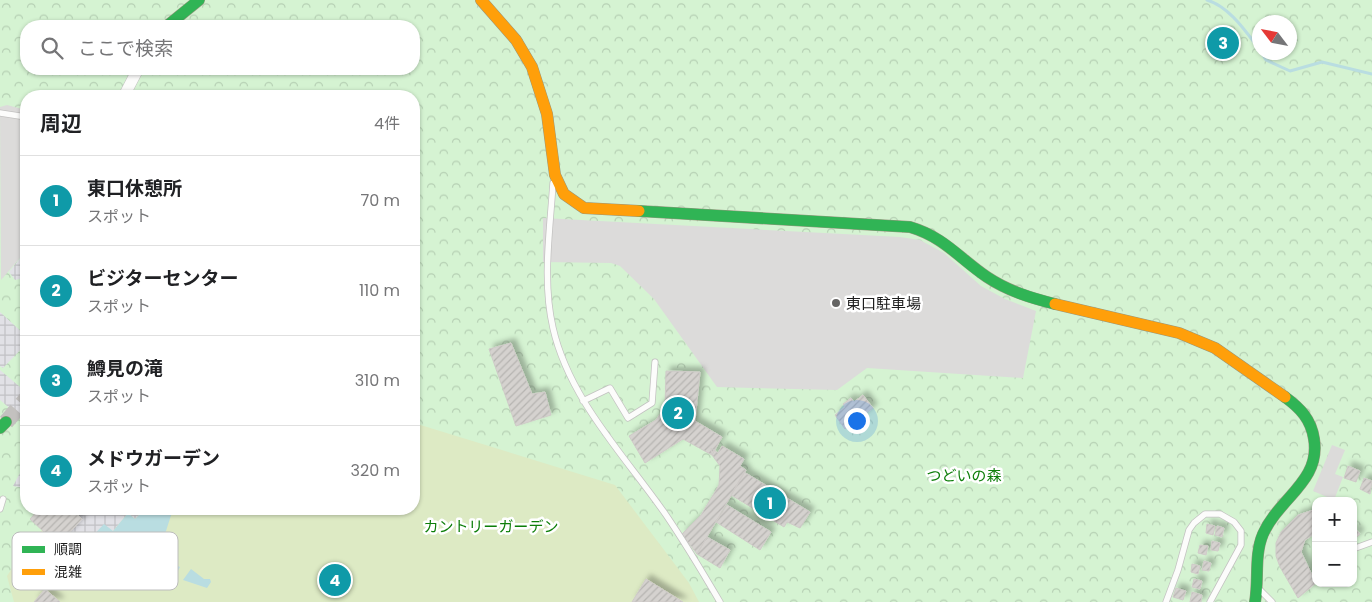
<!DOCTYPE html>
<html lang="ja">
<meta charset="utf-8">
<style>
:root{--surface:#fff;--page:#f6f6f6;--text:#202124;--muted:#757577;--line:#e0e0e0;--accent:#1a73e8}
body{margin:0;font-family:Poppins,"Noto Sans JP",sans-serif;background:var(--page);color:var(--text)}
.controls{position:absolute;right:15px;bottom:15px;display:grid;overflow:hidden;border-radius:10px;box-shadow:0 1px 4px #0004}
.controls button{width:45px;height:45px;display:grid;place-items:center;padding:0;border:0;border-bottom:1px solid var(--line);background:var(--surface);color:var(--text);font:25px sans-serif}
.compass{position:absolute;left:1252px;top:15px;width:45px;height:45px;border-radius:50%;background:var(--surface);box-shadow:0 1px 4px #0004;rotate:302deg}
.you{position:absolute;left:856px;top:420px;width:18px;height:18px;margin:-12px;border:4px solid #fff;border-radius:50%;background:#1a73e8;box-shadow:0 0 0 8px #1a73e833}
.badge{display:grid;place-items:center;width:32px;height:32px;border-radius:50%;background:var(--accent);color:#fff;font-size:16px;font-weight:700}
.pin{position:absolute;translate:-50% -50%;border:2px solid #fff;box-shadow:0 1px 5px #0006}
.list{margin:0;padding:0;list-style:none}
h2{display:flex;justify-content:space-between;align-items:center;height:65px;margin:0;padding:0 20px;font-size:21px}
h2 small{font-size:16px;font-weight:400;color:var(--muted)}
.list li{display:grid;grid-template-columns:32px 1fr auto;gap:15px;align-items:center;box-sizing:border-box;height:90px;padding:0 20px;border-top:1px solid var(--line)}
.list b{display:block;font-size:19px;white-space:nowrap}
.list p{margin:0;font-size:16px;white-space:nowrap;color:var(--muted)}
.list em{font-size:16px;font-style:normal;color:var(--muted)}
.icon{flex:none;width:28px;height:28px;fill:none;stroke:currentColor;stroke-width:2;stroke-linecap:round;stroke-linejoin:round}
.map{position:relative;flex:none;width:1372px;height:602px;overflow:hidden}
.search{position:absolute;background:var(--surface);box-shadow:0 1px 4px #0004;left:20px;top:20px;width:400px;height:55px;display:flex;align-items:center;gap:12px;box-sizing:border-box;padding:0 18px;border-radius:20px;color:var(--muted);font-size:19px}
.panel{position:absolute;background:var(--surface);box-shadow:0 1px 4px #0004;left:20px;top:90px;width:400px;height:425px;border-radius:20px}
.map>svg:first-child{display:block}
.park{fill:url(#park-crowns);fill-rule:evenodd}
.garden{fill:#ddeac4}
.parking{fill:#dcdbda}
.plaza{fill:url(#plaza-grid)}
.water{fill:#b9dde1}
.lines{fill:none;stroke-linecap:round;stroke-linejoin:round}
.stream{stroke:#b9dde1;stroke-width:3}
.building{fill:url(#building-hatch);stroke:#cfcbc8;filter:url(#shadow)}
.secondary-tunnel{stroke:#c3c1bf;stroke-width:16;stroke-dasharray:16 8;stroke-linecap:butt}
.lane-casing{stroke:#c3c2c1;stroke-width:7}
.street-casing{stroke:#c3c2c1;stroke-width:12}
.fast-casing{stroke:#97967e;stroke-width:12}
.slow-casing{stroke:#97967e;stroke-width:12}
.lane{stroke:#fcfcfb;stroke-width:5.5}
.street{stroke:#fcfcfb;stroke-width:11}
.fast{stroke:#30b455;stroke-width:11}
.slow{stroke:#ff9f0a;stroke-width:11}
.poi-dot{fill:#666564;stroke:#fff;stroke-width:2}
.labels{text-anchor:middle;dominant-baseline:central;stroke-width:5;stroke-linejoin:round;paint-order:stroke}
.poi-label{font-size:15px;fill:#1e1e1e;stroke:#fff;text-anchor:start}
.park-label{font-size:15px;fill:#0d7e09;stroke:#fff}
.key{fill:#fff;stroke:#bcbcbc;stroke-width:1}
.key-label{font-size:14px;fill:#1e1e1e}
</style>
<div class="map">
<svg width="1372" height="602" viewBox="0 0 1372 602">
<defs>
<pattern id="park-crowns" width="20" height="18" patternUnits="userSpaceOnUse" patternTransform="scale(1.25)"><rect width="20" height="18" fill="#d5f3d2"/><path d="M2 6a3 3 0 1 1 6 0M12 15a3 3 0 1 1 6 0" fill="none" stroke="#b6d0b4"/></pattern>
<pattern id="plaza-grid" width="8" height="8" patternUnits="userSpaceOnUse" patternTransform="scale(1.25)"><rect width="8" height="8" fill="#e1e1e6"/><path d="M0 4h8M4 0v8" fill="none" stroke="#c1c1c5"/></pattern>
<pattern id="building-hatch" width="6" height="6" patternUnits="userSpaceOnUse" patternTransform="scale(1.25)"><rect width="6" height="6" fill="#d5d2cf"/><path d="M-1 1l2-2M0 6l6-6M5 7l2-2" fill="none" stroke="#b6b4b1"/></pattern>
<filter id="shadow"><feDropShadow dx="4.5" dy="-4.5" stdDeviation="2.5" flood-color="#0004"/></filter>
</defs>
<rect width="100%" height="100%" fill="#eceae7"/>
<path class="park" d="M0,0H1372V602H0ZM1260,22H1290V52H1260ZM26,26H414V69H26ZM26,96H414V509H26ZM1316,501H1353V583H1316Z"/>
<path class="garden" d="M414,423L615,485L689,583L699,602H14L7,576L28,544L63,509H414Z"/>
<path class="parking" d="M7,105L26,110V251L1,280L0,107Z
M543,218L900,237L920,240L944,253L981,286L1005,299L1036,311L1023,378L867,368L837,390L717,387L654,299L620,266L611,263L543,262Z
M1332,445L1345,450L1335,474L1343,477L1334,500L1313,491Z"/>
<path class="plaza" d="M26,251V272L20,279L15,280L9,272Z
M0,312L26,336V344L3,368L0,366Z
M0,370L26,392V422L0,400Z
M26,462V488L13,486Z
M71,509H145L135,519L128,513L113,531L87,542H92L89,546L83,544L74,548L73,543L58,545L82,519Z"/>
<path class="water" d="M145,509H173L166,531L149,560L123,556L87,542L104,524L113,531L128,513L135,519Z
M155,556L180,567L175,576L164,573L157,575L154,580L148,571Z
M191,569L204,579H210L211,582L207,588L183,580Z"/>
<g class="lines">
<path class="stream" d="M1207,0C1230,7 1246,32 1260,50
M1261,52L1266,60L1290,71L1322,62L1372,74"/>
</g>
<path class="building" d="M511,343L532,394L545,392L551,415L516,426L489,349Z
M666,371L700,372L695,421L722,437L712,455L683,439L645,463L629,436L656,420L665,407Z
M863,395L873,408L845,429L835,415L845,407L843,404L851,398L854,402Z
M722,446L744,459L740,466L746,470L697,554L682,534L701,515L719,485L720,466L712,455L711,448L718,453Z
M1348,466L1360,471L1356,482L1344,478Z
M744,472L810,512L800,528L787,522L784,527L731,495Z
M1364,478L1372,481L1370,494L1360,489Z
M727,505L771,532L760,550L716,522Z
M39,509H71L82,519L58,545L30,519Z
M1316,509V533L1305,540L1301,552L1316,583L1298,598L1280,567L1276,556V543L1281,532L1298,515Z
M1207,524L1215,526L1213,535L1206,533Z
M1217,526L1224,528L1222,537L1215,535Z
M1353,526L1360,534L1353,541Z
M707,537L730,550L720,568L697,554Z
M1212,541L1220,543L1218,551L1211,550Z
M1200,545L1208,546L1206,555L1198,553Z
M1204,561L1211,563L1209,571L1202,570Z
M1192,564L1200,566L1198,574L1191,572Z
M646,579L683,602H632Z
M1194,579L1202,581L1200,589L1192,587Z
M1176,588L1186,591L1183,600L1173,597Z
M45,589L60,602H34Z
M1192,592L1202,595L1201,602H1190Z"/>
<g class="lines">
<path class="secondary-tunnel" d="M6,422L26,399"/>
<g class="lane-casing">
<path id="lane" d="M0,113L26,117
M553,183C550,231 542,281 553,328C569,399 625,456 666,515C685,543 703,573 720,602
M583,401L610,388L628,418L652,403L655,362
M0,509L3,499
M1353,549L1372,542
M1260,590L1272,602
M1166,602L1178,570L1189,530L1194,523L1205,514H1220L1234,522L1241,531V545L1210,602"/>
</g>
<g class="street-casing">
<path id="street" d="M124,96L138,69"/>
</g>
<g class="fast-casing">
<path id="fast" d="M167,26L199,0
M639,211L910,227C944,237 959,258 987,277C1008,291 1031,298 1055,304
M0,428L6,422
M1255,602C1259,580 1254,555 1263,534C1279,498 1321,481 1314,439C1311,419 1300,408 1285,397"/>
</g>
<g class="slow-casing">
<path id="slow" d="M481,0L516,40L532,67L547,114L555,175L564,194L584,208L639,211
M1055,304L1179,333L1215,348L1285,397"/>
</g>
<use href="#lane" class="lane"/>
<use href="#street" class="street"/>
<use href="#fast" class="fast"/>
<use href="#slow" class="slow"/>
</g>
<circle class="poi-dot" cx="836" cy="303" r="5"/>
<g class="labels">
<g class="poi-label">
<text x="846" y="303">東口駐車場</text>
</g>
<g class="park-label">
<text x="964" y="475">つどいの森</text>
<text x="491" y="526">カントリーガーデン</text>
</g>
</g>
<rect x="12" y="532" width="166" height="58" rx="8" class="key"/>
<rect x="22" y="546" width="23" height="7" fill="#30b455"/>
<rect x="22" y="569" width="23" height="6" fill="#ff9f0a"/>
<g class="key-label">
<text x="54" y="554">順調</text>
<text x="54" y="577">混雑</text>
</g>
</svg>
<div class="controls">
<button>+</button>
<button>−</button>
</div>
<svg class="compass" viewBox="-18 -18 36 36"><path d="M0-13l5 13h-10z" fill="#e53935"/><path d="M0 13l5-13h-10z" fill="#757577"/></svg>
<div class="you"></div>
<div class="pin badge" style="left:770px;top:503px;background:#0f9aa8">1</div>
<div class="pin badge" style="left:678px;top:413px;background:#0f9aa8">2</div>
<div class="pin badge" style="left:1223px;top:43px;background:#0f9aa8">3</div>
<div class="pin badge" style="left:335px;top:580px;background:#0f9aa8">4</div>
<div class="search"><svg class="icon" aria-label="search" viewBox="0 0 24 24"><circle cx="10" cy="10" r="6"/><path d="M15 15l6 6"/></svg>ここで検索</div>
<section class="panel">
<h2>周辺<small>4件</small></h2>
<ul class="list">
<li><span class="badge" style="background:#0f9aa8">1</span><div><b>東口休憩所</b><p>スポット</p></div><em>70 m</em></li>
<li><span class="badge" style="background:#0f9aa8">2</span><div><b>ビジターセンター</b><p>スポット</p></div><em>110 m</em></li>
<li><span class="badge" style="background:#0f9aa8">3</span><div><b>鱒見の滝</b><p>スポット</p></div><em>310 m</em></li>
<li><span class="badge" style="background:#0f9aa8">4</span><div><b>メドウガーデン</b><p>スポット</p></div><em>320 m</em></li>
</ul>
</section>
</div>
